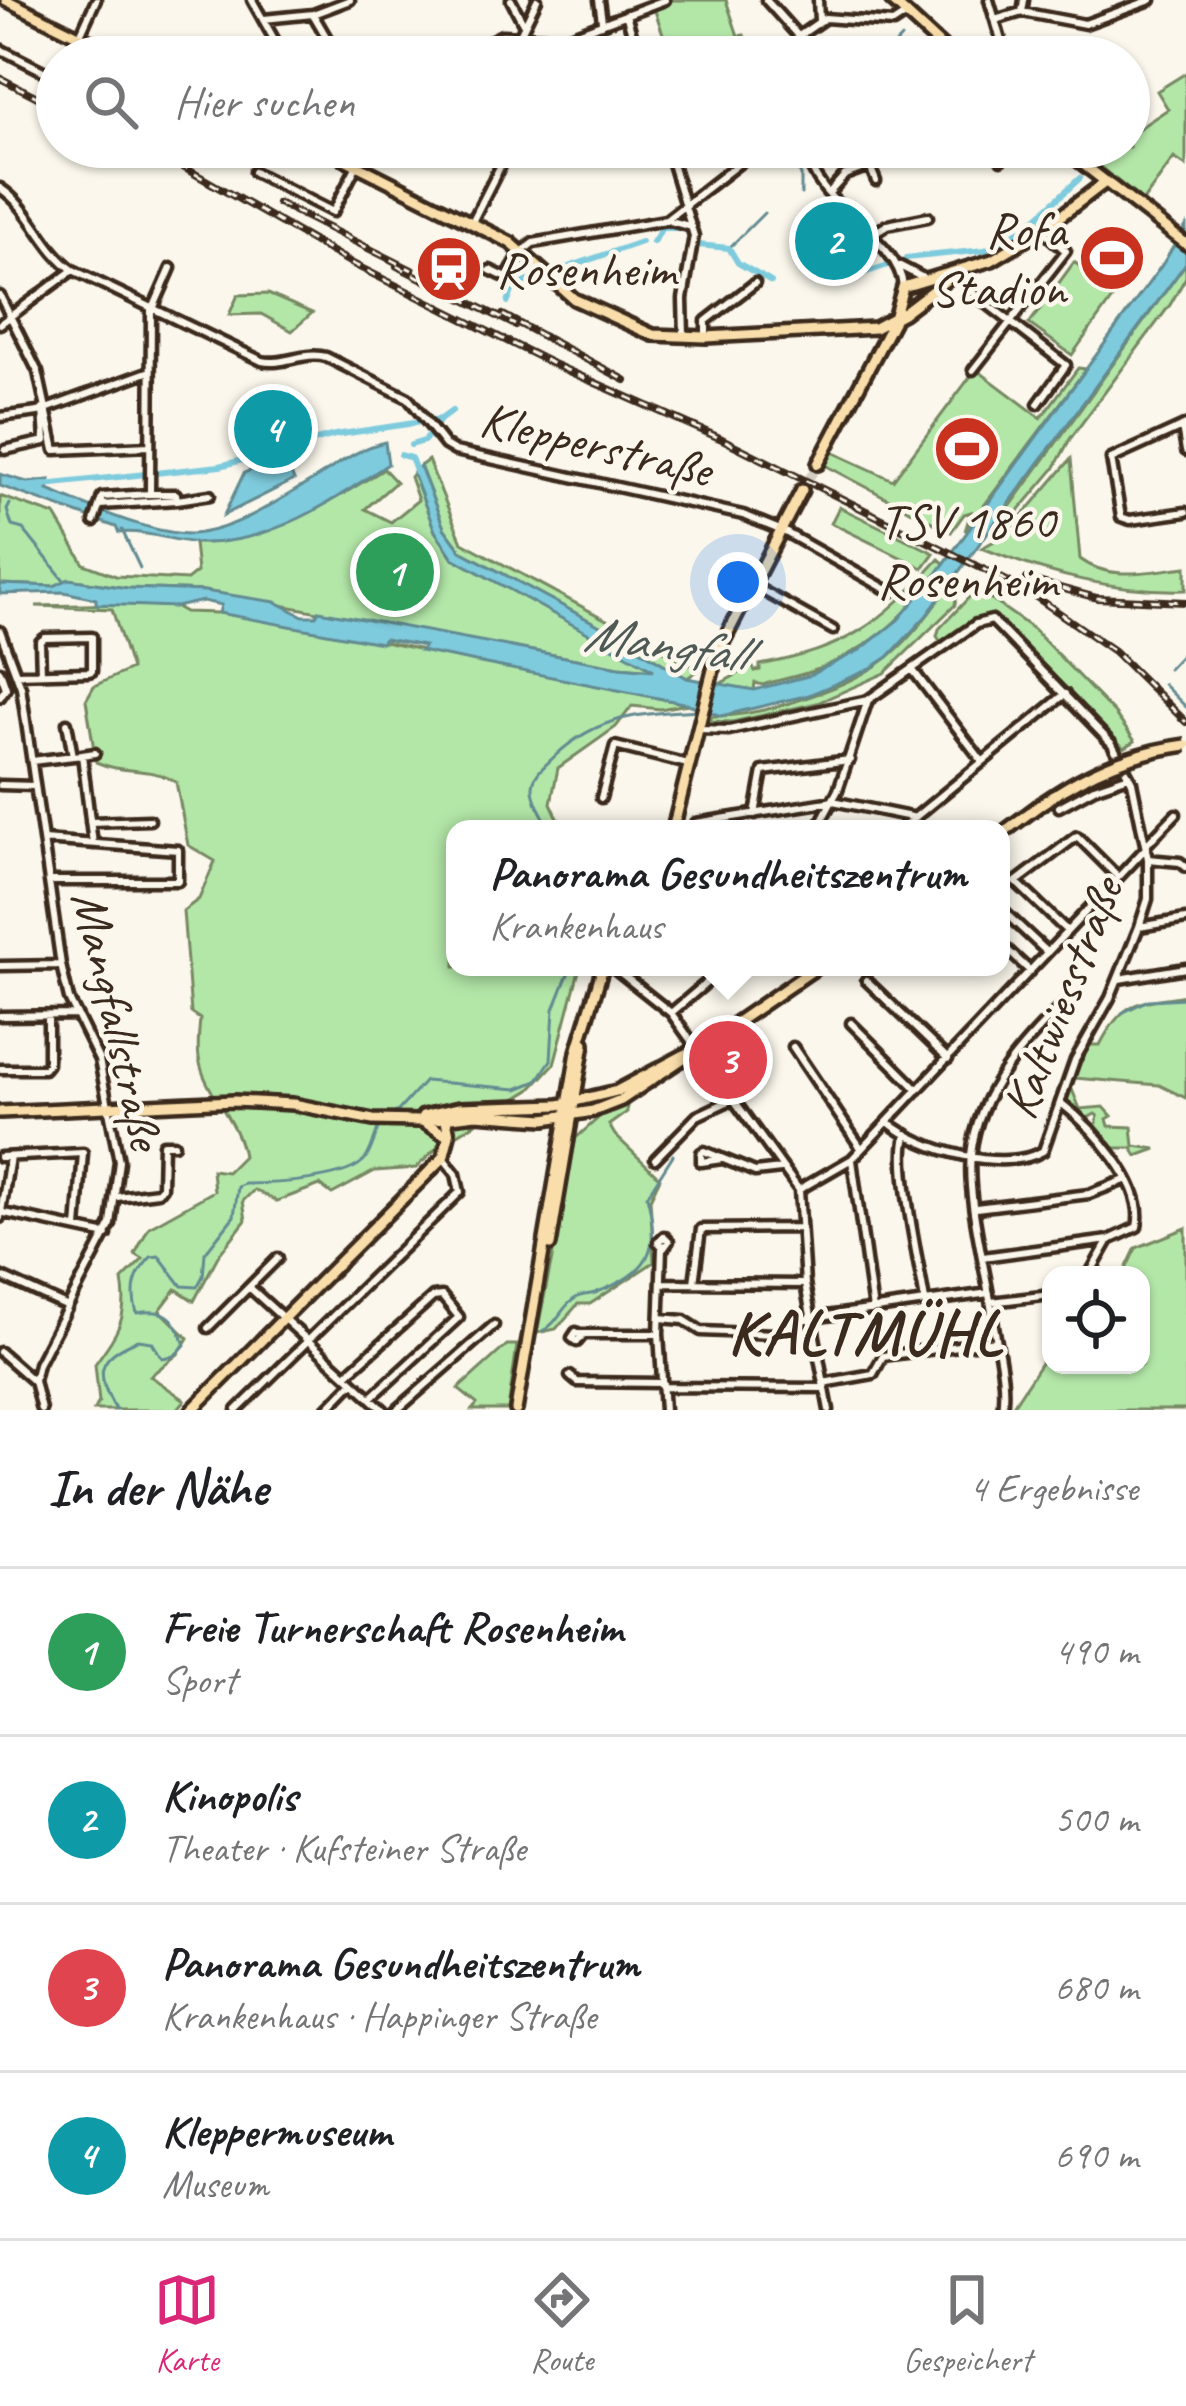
<!DOCTYPE html>
<html lang="de">
<meta charset="utf-8">
<style>
:root{--surface:#fff;--page:#f2f2f2;--text:#202124;--muted:#757577;--line:#e0e0e0;--accent:#db2777}
body{margin:0;font-family:Caveat,sans-serif;background:var(--page);color:var(--text)}
.controls{position:absolute;right:36px;bottom:36px;display:grid;overflow:hidden;border-radius:24px;box-shadow:0 3px 9px #0004}
.controls button{width:108px;height:108px;display:grid;place-items:center;padding:0;border:0;border-bottom:3px solid var(--line);background:var(--surface);color:var(--text);font:60px sans-serif}
.you{position:absolute;left:738px;top:582px;width:42px;height:42px;margin:-30px;border:9px solid #fff;border-radius:50%;background:#1a73e8;box-shadow:0 0 0 18px #1a73e833}
.badge{display:grid;place-items:center;width:78px;height:78px;border-radius:50%;background:var(--accent);color:#fff;font-size:39px;font-weight:700}
.pin{position:absolute;translate:-50% -50%;border:6px solid #fff;box-shadow:0 3px 12px #0006}
.popup{position:absolute;left:446px;top:820px;width:564px;height:156px;box-sizing:border-box;display:grid;place-content:center;border-radius:24px;background:var(--surface);filter:drop-shadow(0 3px 9px #0005);font-size:39px;white-space:nowrap;color:var(--muted)}
.popup b{font-size:45px;color:var(--text)}
.popup::after{content:'';position:absolute;left:50%;top:100%;margin-left:-24px;border:24px solid transparent;border-top-color:var(--surface)}
.list{margin:0;padding:0;list-style:none}
h2{display:flex;justify-content:space-between;align-items:center;height:156px;margin:0;padding:0 48px;font-size:51px}
h2 small{font-size:39px;font-weight:400;color:var(--muted)}
.list li{display:grid;grid-template-columns:78px 1fr auto;gap:36px;align-items:center;box-sizing:border-box;height:168px;padding:0 48px;border-top:3px solid var(--line)}
.list b{display:block;font-size:45px;white-space:nowrap}
.list p{margin:0;font-size:39px;white-space:nowrap;color:var(--muted)}
.list em{font-size:39px;font-style:normal;color:var(--muted)}
.icon{flex:none;width:66px;height:66px;fill:none;stroke:currentColor;stroke-width:2;stroke-linecap:round;stroke-linejoin:round}
.map{position:relative;flex:none;width:1186px;height:1410px;overflow:hidden}
.search{position:absolute;background:var(--surface);box-shadow:0 3px 9px #0004;left:36px;right:36px;top:36px;height:132px;display:flex;align-items:center;gap:30px;box-sizing:border-box;padding:0 42px;border-radius:66px;color:var(--muted);font-size:45px}
.sheet{height:828px;background:var(--surface)}
nav{display:flex;justify-content:space-around;align-items:center;box-sizing:border-box;height:168px;border-top:3px solid var(--line);background:var(--surface);font-size:33px;color:var(--muted)}
nav a{display:grid;justify-items:center;gap:6px}
nav .on{color:var(--accent)}
.map>svg:first-child{display:block}
.green{fill:#b3e7a8;stroke:#778863;stroke-width:3}
.water{fill:#7ecbdd;stroke:#638b91;stroke-width:3}
.lines{fill:none;stroke-linecap:round;stroke-linejoin:round}
.stream{stroke:#638b91;stroke-width:3}
.canal{stroke:#7ecbdd;stroke-width:6}
.major-tunnel{stroke:#d5cec3;stroke-width:9;stroke-dasharray:9 4.5;stroke-linecap:butt}
.minor-casing{stroke:#3b2a1e;stroke-width:15}
.major-casing{stroke:#3b2a1e;stroke-width:18}
.minor{stroke:#fbf7ec;stroke-width:6}
.major{stroke:#f9deab;stroke-width:9}
.rail-casing{stroke:#3b2a1e;stroke-width:8}
.rail{stroke:#fbf7ec;stroke-width:3;stroke-dasharray:9;stroke-linecap:butt}
.major-bridge-casing{stroke:#3b2a1e;stroke-width:18;stroke-linecap:butt}
.major-bridge{stroke:#f9deab;stroke-width:9}
.labels{text-anchor:middle;dominant-baseline:central;stroke-width:9;stroke-linejoin:round;paint-order:stroke}
.poi-label{font-size:51px;fill:#3b2a1e;stroke:#fbf7ec;text-anchor:end}
.street-label{font-size:51px;fill:#3b2a1e;stroke:#fbf7ec}
.water-label{font-size:54px;font-style:italic;fill:#4f5a57;stroke:#fbf7ec}
.district-label{font-size:63px;font-weight:bold;letter-spacing:3px;fill:#3b2a1e;stroke:#fbf7ec}
</style>
<div class="map">
<svg width="1186" height="1410" viewBox="0 0 1186 1410">
<rect width="100%" height="100%" fill="#fbf7ec"/>
<filter id="ink" filterUnits="userSpaceOnUse"><feTurbulence type="fractalNoise" baseFrequency=".00833" numOctaves="2"/><feDisplacementMap in="SourceGraphic" scale="24" xChannelSelector="R" yChannelSelector="G"/><feConvolveMatrix kernelMatrix="1 2 1 2 8 2 1 2 1" color-interpolation-filters="sRGB"/></filter>
<g filter="url(#ink)">
<path class="green" d="M672,0H726L738,36L744,35L747,46L734,57L720,50L711,57H671L654,8Z
M1186,73V166L1174,158L1143,201L1091,160L1110,147H1129V135L1168,109L1157,91Z
M1074,262L1116,293L1072,355L1029,324Z
M1186,263V277L1170,305L1070,439L1054,469L1011,520L1004,525L995,523L1007,511Z
M268,294L312,313L292,331L261,314L229,315L238,295Z
M1078,368L1086,369L965,531L971,512L964,514L951,532L823,464L830,451L893,480L976,369L1041,418Z
M1071,459L1080,559C1110,582 1150,571 1186,567V590C1114,592 1049,575 982,548L1008,533Z
M428,460L462,542L699,670L687,678L598,625L461,551L444,528L420,466Z
M384,469L396,482L365,509L391,522L418,500L410,477L413,473L435,531L453,558L656,670L619,667L204,591L127,588L69,579L54,586L0,584V496L55,515L84,564L116,576L187,580L197,572L194,543C266,544 324,506 384,469Z
M839,507L934,553L923,568L831,523Z
M939,559L945,564C908,615 875,646 816,670C798,677 779,679 763,685L755,683L754,690L718,685L752,666L755,671L760,670V665C849,648 879,625 939,559Z
M954,578L958,584L955,605L885,673L817,703L732,722L710,721L712,716C759,718 851,687 888,657C914,636 935,606 954,578Z
M977,589L1033,629L1115,714L1135,741L1124,748L993,614L942,644L937,636L939,629Z
M129,604L176,607L185,612L219,613L325,630L688,704L660,709L632,706L616,727L558,768L551,803L563,829H455V967H580L554,1064L530,1090L440,1145L416,1168L375,1171L332,1194L320,1185L277,1201L254,1190L243,1201L246,1220L218,1256L194,1301L176,1289L160,1310L188,1338L178,1354L150,1376L185,1400L177,1410H94L99,1402L95,1364C117,1333 129,1319 122,1280L143,1259L135,1254L149,1227L214,1191L212,1170L227,1172L243,1156C237,1118 204,1093 199,1058C197,1046 199,1032 200,1019L191,1013L183,911L199,899L215,861L188,845L176,782C147,765 126,775 96,762L86,700L94,686L131,669L112,609L36,606Z
M1186,995V1098L1159,1085L1073,1078L1087,1045H1100C1124,998 1138,1003 1186,995Z
M1071,1087L1080,1109L1104,1107L1112,1116L1107,1119L1109,1126L1132,1127L1134,1146L1156,1149L1137,1156L1132,1148H1114L1096,1125L1098,1116L1095,1114L1084,1120L1065,1097Z
M627,1103V1112L609,1125L615,1135L660,1178L650,1199L654,1262L590,1304H578L556,1329L537,1333L576,1138L604,1113Z
M1186,1228V1410H1010L1051,1348V1365H1141V1275H1123L1136,1248Z
M507,1345H517L508,1410H472L477,1404L458,1389Z"/>
<path class="water" d="M1186,226V263L927,615L888,657L868,670L809,695L721,716L688,704L420,651L424,646L384,639L381,643L219,613L221,605L203,601L176,607L96,604V599L64,592L0,594V584L54,586L69,579L127,588L204,591L276,602L303,616H316L319,611L619,667L654,670L453,558L435,531L413,473L420,466L444,528L461,551L598,625L687,678L754,690L808,676L860,650L898,620L938,572L1162,265Z
M385,442L388,464C334,501 270,544 202,543C175,543 145,529 119,533L116,527L0,486V474L27,482L50,480L48,490C86,505 162,540 201,533C237,527 271,505 303,486C330,471 354,449 385,442Z
M284,457L294,480L224,515L244,473Z"/>
<g class="lines">
<path class="stream" d="M936,2L937,0
M884,57L901,38
M785,147L801,175V194
M729,248L764,213
M10,504L7,510L12,526L23,529L64,580
M122,530L140,568
M1168,669L1186,650
M1163,684L1186,707
M550,829C544,816 532,800 533,786C534,773 546,765 555,756C599,714 644,713 702,710
M1122,1013L1148,1000L1186,998
M387,1116L398,1111L425,1081L517,1089L537,1081L551,1060L554,1009L571,967
M542,1331C558,1324 562,1305 576,1298C582,1294 589,1295 595,1293C650,1272 661,1251 647,1196L673,1155
M116,1410C95,1374 95,1357 138,1340L152,1342L162,1358L174,1356L185,1345C175,1317 168,1308 137,1313C130,1289 135,1274 151,1257L159,1256L182,1286L197,1287L203,1276L205,1253L234,1216L238,1187L244,1184C271,1184 350,1181 366,1158C373,1148 376,1133 380,1122"/>
<path class="canal" d="M653,242L662,228H677
M698,245L729,248L738,263L771,282
M906,258L985,250L1031,223L1080,178
M801,272L858,275L888,265
M508,302L514,286L641,242
M411,445L424,441L441,419
M401,455L411,458L417,473
M44,485L220,466L335,435L441,419L452,411"/>
<path class="major-tunnel" d="M802,490L818,464"/>
<g class="minor-casing">
<path id="minor" d="M252,0L284,57
M511,0L523,23
M599,0L602,21
M766,0L817,57
M818,0L819,21
M989,0L1006,57
M1022,12L1024,0
M313,14L338,57
M626,14L639,57
M264,19L313,14L350,0
M995,20L1022,12L1085,24L1151,0
M799,36L825,18L893,23L905,15
M0,49L57,78
M70,57L96,0
M457,57L502,35L564,38L665,0
M509,57L537,0
M554,57L563,39
M667,147L694,236L683,299L684,336
M806,147C812,208 899,235 903,287
M862,147L876,181
M1001,160L1012,147
M254,172L333,212L357,165
M0,188C32,209 42,248 73,270L262,361C283,366 304,351 326,357L408,398L445,445L455,451L743,515L785,532L891,592
M829,193L845,175L920,147
M667,220L692,227
M472,222L510,147
M869,236L887,225L928,217
M523,251L533,243L666,220L760,147
M900,266L925,279
M490,270L507,278L518,257
M962,271L968,289L1066,365L1038,404
M0,296L38,372L55,450L150,446
M151,308L150,494H176L177,500L210,495
M153,309L171,268
M0,324L73,270
M706,337V321L755,283
M973,370L1066,251L1042,230
M0,417L38,412L150,371
M1186,425L1111,459L1121,517L1130,520L1186,512
M1182,427L1186,451
M5,450L45,441L43,409
M100,505L177,500
M94,522L102,497L150,494
M754,586L833,630
M0,631L21,687L61,965L69,999L99,1060L119,1161L111,1224L38,1364L34,1381L41,1410
M912,669L982,761
M0,671L6,688L0,697
M16,674L89,672L92,671V637L45,638L40,642L41,673
M67,723L73,756
M699,729L729,730L868,700L976,624L992,620L1112,744L1132,782L1148,859V899L1139,927L1110,998L1075,1060L1043,1151C1004,1174 921,1150 888,1122
M82,755L95,753
M32,761L82,755L93,844
M0,785L35,786
M601,798L615,746L688,764
M1059,807L1094,788L1129,776
M755,814L763,771L850,760
M90,822L150,820
M696,823L833,801L916,818
M817,829L838,790L868,700
M901,829L1065,694
M43,840L178,850V881H49
M1146,845L1176,814
M1148,859L1180,862L1186,867
M1001,909L1047,952
M1139,927L1186,919
M1066,930L1016,882L1077,836L1115,874
M1001,944L1029,970
M0,966L61,965
M613,967L671,1013L799,1190L805,1284L829,1410
M1119,979L1186,968
M866,980L948,1059
M671,1013L725,967
M0,1016L77,1015
M851,1023L918,1090
M793,1047L861,1148
M0,1069H44L48,1064V1016
M907,1134C895,1160 920,1267 925,1301
M0,1157L83,1153L77,1228
M655,1159L697,1116L733,1099
M722,1159L701,1162V1153L704,1151L755,1172L781,1169
M852,1160L873,1310
M800,1189L852,1159L1146,848
M117,1197L158,1192L162,1187L163,1144H174
M976,1208L1089,1194L1125,1180
M0,1212L107,1235
M0,1218L10,1157
M664,1236L669,1241L664,1248L658,1242Z
M662,1248L659,1334L664,1410
M983,1257L1109,1240L1137,1227C1147,1185 1092,1127 1061,1103
M278,1258L249,1287L384,1410
M1089,1275L1109,1240
M0,1276L66,1306
M663,1283L805,1284
M694,1283L701,1229L801,1228
M991,1302L1051,1295
M660,1318L684,1320L701,1331L776,1334L791,1321L989,1293
M208,1328L249,1287
M576,1332L582,1336L577,1342L572,1338Z
M582,1334H659
M0,1352L33,1381
M346,1375L433,1297L442,1296L459,1317L371,1398
M570,1376L577,1382L663,1383
M823,1383L873,1374L883,1356L996,1341
M663,1387L824,1388
M237,1410L460,1192L456,1174L444,1159
M326,1410L353,1382
M397,1410L494,1325
M1002,1410C1007,1381 997,1348 993,1319C987,1274 966,1197 971,1155C978,1088 1027,1039 1073,995"/>
</g>
<g class="major-casing">
<path id="major" d="M6,0L121,57
M891,0L953,57
M321,147L511,243L574,299L653,335L706,337L875,328L903,313L954,274
M1061,147L1186,244
M818,464L893,322L903,287L992,260L1042,230L1104,183
M673,829L717,654L802,490
M1001,834L1044,802
M0,1112L234,1101L293,1104L373,1120L418,1121L476,1114L545,1119L593,1111L621,1100L697,1049
M423,1116L459,1108L559,1105L617,1091L705,1044L817,967
M422,1121L444,1134
M550,1245L584,1043
M192,1410L443,1158L449,1135L445,1115
M516,1410L577,1052L603,967"/>
</g>
<use href="#minor" class="minor"/>
<use href="#major" class="major"/>
<g class="rail-casing">
<path id="rail" d="M0,78L57,107
M148,147L353,264L555,365L722,439L1029,592L1114,651L1186,722
M278,203L412,270
M397,266L515,325
M503,315L625,380
M1027,579L1097,598L1186,602"/>
</g>
<use href="#rail" class="rail"/>
<g class="major-bridge-casing">
<path id="major-bridge" d="M1044,802C1087,772 1133,752 1186,745"/>
</g>
<use href="#major-bridge" class="major-bridge"/>
</g>
</g>
<defs>
<g id="stadium-disc" transform="scale(3.45)"><circle r="9.5" fill="#c8321e" stroke="#fbf7ec"/><path d="M0-5a6.5 5 0 1 0 0 10a6.5 5 0 1 0 0-10ZM-3.5-1.8h7v3.6h-7Z" fill="#fff"/></g>
<g id="station-disc" transform="scale(3.45)"><circle r="9.5" fill="#c8321e" stroke="#fbf7ec"/><path d="M-3-6H3Q5-6 5-4V2Q5 4 3 4L4.5 6H3L1.5 4h-3L-3 6H-4.5L-3 4Q-5 4-5 2V-4Q-5-6-3-6ZM-3.5-4v3h7v-3ZM-3.5 1v1.5H-2V1ZM2 1v1.5H3.5V1Z" fill="#fff"/></g>
</defs>
<g fill-rule="evenodd">
<use href="#stadium-disc" x="1112" y="258"/>
<use href="#station-disc" x="449" y="269"/>
<use href="#stadium-disc" x="967" y="449"/>
</g>
<g class="labels">
<g class="poi-label">
<text x="1066" y="229">Rofa<tspan x="1066" dy="59">Stadion</tspan></text>
<text x="496" y="269" text-anchor="start">Rosenheim</text>
<text x="967" y="521" text-anchor="middle">TSV 1860<tspan x="967" dy="59">Rosenheim</tspan></text>
</g>
<g class="street-label">
<text transform="translate(596 444) rotate(13)">Klepperstraße</text>
<text transform="translate(1062 998) rotate(-69)">Kaltwiesstraße</text>
<text transform="translate(118 1020) rotate(77)">Mangfallstraße</text>
</g>
<g class="water-label">
<text transform="translate(665 643) rotate(8)">Mangfall</text>
</g>
<g class="district-label">
<text x="866" y="1332">KALTMÜHL</text>
</g>
</g>
</svg>
<div class="controls">
<button><svg class="icon" aria-label="locate" viewBox="0 0 24 24"><circle cx="12" cy="12" r="6"/><path d="M12 2v4M12 18v4M2 12h4M18 12h4"/></svg></button>
</div>
<div class="you"></div>
<div class="pin badge" style="left:395px;top:572px;background:#2e9e5b">1</div>
<div class="pin badge" style="left:834px;top:241px;background:#0f9aa8">2</div>
<div class="pin badge" style="left:728px;top:1060px;background:#e0444e">3</div>
<div class="popup"><b>Panorama Gesundheitszentrum</b>Krankenhaus</div>
<div class="pin badge" style="left:273px;top:429px;background:#0f9aa8">4</div>
<div class="search"><svg class="icon" aria-label="search" viewBox="0 0 24 24"><circle cx="10" cy="10" r="6"/><path d="M15 15l6 6"/></svg>Hier suchen</div>
</div>
<section class="sheet">
<h2>In der Nähe<small>4 Ergebnisse</small></h2>
<ul class="list">
<li><span class="badge" style="background:#2e9e5b">1</span><div><b>Freie Turnerschaft Rosenheim</b><p>Sport</p></div><em>490 m</em></li>
<li><span class="badge" style="background:#0f9aa8">2</span><div><b>Kinopolis</b><p>Theater · Kufsteiner Straße</p></div><em>500 m</em></li>
<li><span class="badge" style="background:#e0444e">3</span><div><b>Panorama Gesundheitszentrum</b><p>Krankenhaus · Happinger Straße</p></div><em>680 m</em></li>
<li><span class="badge" style="background:#0f9aa8">4</span><div><b>Kleppermuseum</b><p>Museum</p></div><em>690 m</em></li>
</ul>
</section>
<nav>
<a class="on"><svg class="icon" aria-label="map" viewBox="0 0 24 24"><path d="M3 6l6-2 6 2 6-2v14l-6 2-6-2-6 2zM9 4v14M15 6v14"/></svg>Karte</a>
<a><svg class="icon" aria-label="directions" viewBox="0 0 24 24"><path d="M12 3l9 9-9 9-9-9zM9 14v-3h6M13 9l2 2-2 2"/></svg>Route</a>
<a><svg class="icon" aria-label="saved" viewBox="0 0 24 24"><path d="M7 4h10v16l-5-4-5 4z"/></svg>Gespeichert</a>
</nav>
